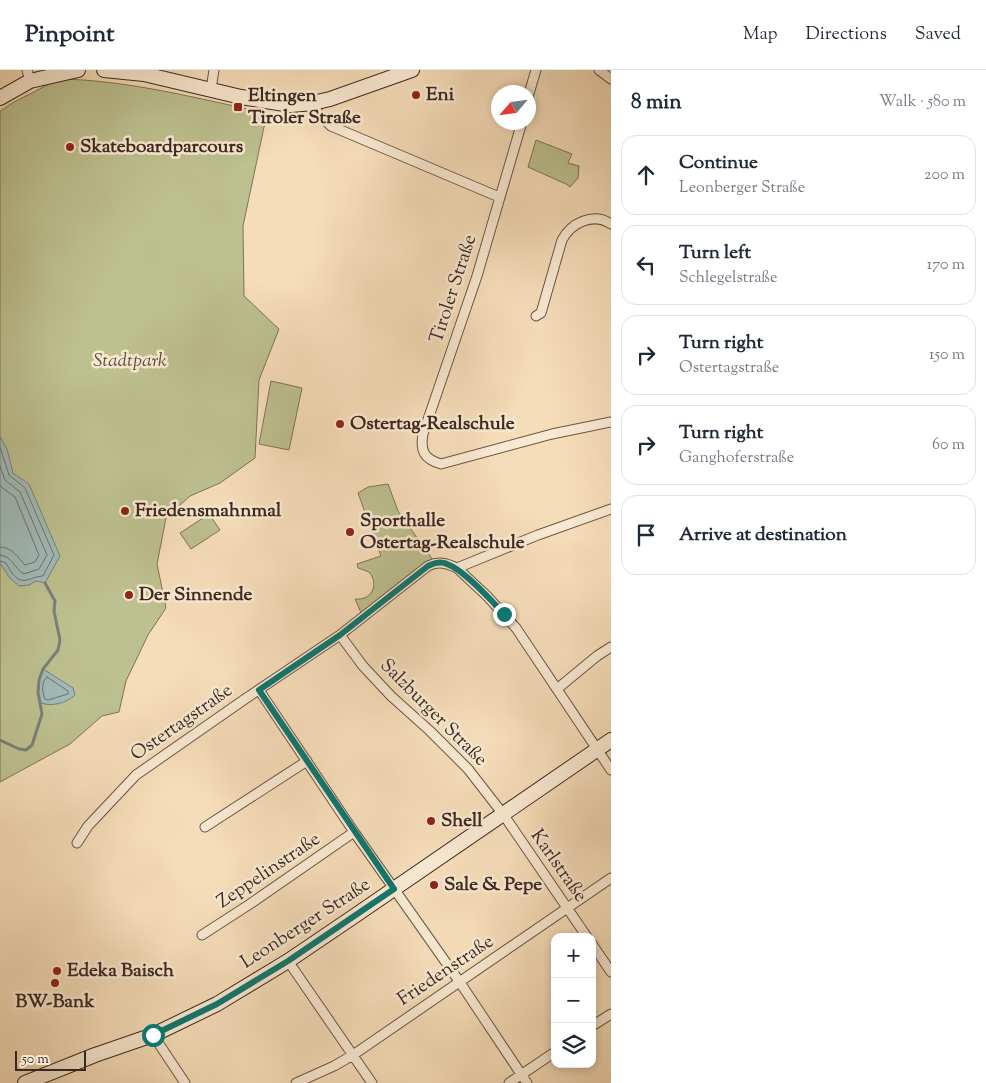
<!DOCTYPE html>
<meta charset="utf-8">
<style>
:root{--surface:#fff;--page:#f6f6f7;--text:#1f2937;--muted:#747a83;--line:#e0e1e3}
body{margin:0;font-family:"Sorts Mill Goudy",serif;background:var(--page);color:var(--text)}
.controls{position:absolute;right:15px;bottom:15px;display:grid;overflow:hidden;border-radius:10px;box-shadow:0 2px 8px #0003}
.controls button{width:45px;height:45px;display:grid;place-items:center;padding:0;border:0;border-bottom:1px solid var(--line);background:var(--surface);color:var(--text);font:25px sans-serif}
.compass{position:absolute;left:491px;top:15px;width:45px;height:45px;border-radius:50%;background:var(--surface);box-shadow:0 2px 8px #0003;rotate:242deg}
.scale{position:absolute;left:15px;bottom:12px;width:71px;box-sizing:border-box;padding-left:5px;border:2px solid #3c2820;border-top:0;font-size:14px;line-height:18px;white-space:nowrap;color:#3c2820;-webkit-text-stroke:4px #f9e9d2;paint-order:stroke}
.stop{position:absolute;width:15px;height:15px;margin:-11px;border:4px solid #0f766e;border-radius:50%;background:#fff}
.stop.end{background:#0f766e;border-color:#fff;box-shadow:0 1px 5px #0008}
.list{margin:0;padding:0;list-style:none}
h2{display:flex;justify-content:space-between;align-items:center;height:65px;margin:0;padding:0 20px;font-size:21px}
h2 small{font-size:16px;font-weight:400;color:var(--muted)}
.list li{display:grid;grid-template-columns:32px 1fr auto;gap:15px;align-items:center;box-sizing:border-box;height:80px;margin:0 10px 10px;padding:0 10px;border:1px solid var(--line);border-radius:15px}
.list b{display:block;font-size:19px;white-space:nowrap}
.list p{margin:0;font-size:16px;white-space:nowrap;color:var(--muted)}
.list em{font-size:16px;font-style:normal;color:var(--muted)}
.icon{flex:none;width:28px;height:28px;fill:none;stroke:currentColor;stroke-width:2;stroke-linecap:round;stroke-linejoin:round}
.map{position:relative;flex:none;width:611px;height:1013px;overflow:hidden}
header{display:flex;align-items:center;gap:30px;box-sizing:border-box;height:70px;padding:0 25px;background:var(--surface);border-bottom:1px solid var(--line)}
header strong{font-size:24px}
nav{display:flex;gap:28px;margin-inline-start:auto;font-size:18px}
main{display:flex}
aside{flex:1;background:var(--surface)}
.map>svg:first-child{display:block}
.green{fill:#bdc08f;stroke:#7c7458}
.water{fill:#a0bab8;stroke:#78807b}
.lines{fill:none;stroke-linecap:round;stroke-linejoin:round}
.shore{stroke:#6e716c;stroke-width:1}
.stream{stroke:#78807b;stroke-width:3}
.street-casing{stroke:#6a5546;stroke-width:11}
.secondary-casing{stroke:#3c2820;stroke-width:16}
.street{stroke:#f9e9d2;stroke-width:9}
.secondary{stroke:#f9e9d2;stroke-width:14}
.route{stroke:#0f766e;stroke-width:6}
.poi-dot{fill:#8f2418;stroke:#f9e9d2;stroke-width:2}
.labels{text-anchor:middle;dominant-baseline:central;stroke-width:5;stroke-linejoin:round;paint-order:stroke}
.poi-label{font-size:19px;font-weight:bold;fill:#3c2820;stroke:#f9e9d2;text-anchor:start}
.street-label{font-size:19px;fill:#3c2820;stroke:#f9e9d2}
.park-label{font-size:19px;font-style:italic;fill:#5c4e3c;stroke:#f9e9d2}
</style>
<header>
<strong>Pinpoint</strong>
<nav><a>Map</a><a>Directions</a><a>Saved</a></nav>
</header>
<main>
<div class="map">
<svg width="611" height="1013" viewBox="0 0 611 1013">
<rect width="100%" height="100%" fill="#f6ddb9"/>
<filter id="stains"><feTurbulence type="fractalNoise" baseFrequency=".004" numOctaves="4"/><feColorMatrix values="0 0 0 0 .2 0 0 0 0 .09 0 0 0 0 .02 0 0 0 .5 -.17"/></filter>
<radialGradient id="worn" r=".72"><stop offset=".6" stop-color="#630" stop-opacity="0"/><stop offset="1" stop-color="#630" stop-opacity=".3"/></radialGradient>
<path class="green" d="M59,9C129,10 199,29 267,43L243,156L244,226L279,259L259,310L255,388L220,413L190,426L166,448L157,494L166,538L148,565L126,611L119,642L102,646L70,674L0,712V41L14,32Z
M536,70L572,84L568,93L579,96L578,108L570,117L566,114L528,97Z
M271,311L302,318L289,380L259,374Z
M388,414L398,441L435,493L363,547L355,529C371,531 380,515 369,502L358,498L357,494L381,486L358,423L368,417Z
M209,444L220,460L191,479L180,463Z"/>
<path class="water" d="M0,367L7,379L13,403L29,414L60,486L45,513L36,511L29,515L19,516L9,507L0,493Z
M43,599L73,618L75,625C67,633 51,637 41,633C37,621 38,611 43,599Z"/>
<g class="lines">
<path class="shore" d="M0,377L9,405L25,418L54,485L43,506C34,507 34,508 27,510C16,513 10,500 6,493L0,491
M0,396L5,410L20,422L47,485L39,499L24,504C14,498 12,486 0,485
M0,416L15,427L39,485L35,492L25,495C17,487 14,478 0,477
M47,607L68,621V624L48,630L45,629C42,623 41,611 47,607Z"/>
<path class="stream" d="M0,670L19,679L26,680L32,675L42,644L38,623L39,610L43,599L58,580L60,570L54,541L55,531L45,513"/>
<g class="street-casing">
<path id="street" d="M27,0L30,11
M599,0L611,9
M211,19L214,0
M528,27L536,0
M313,33L318,43L331,56L499,127
M522,52L477,206L423,364C420,381 424,389 441,394L552,364L611,352
M536,246L541,243L562,170C571,153 593,142 611,154
M457,498L487,526L516,558L611,700
M340,565L363,596L391,626L430,661L468,699L503,744L587,867
M557,619L597,586L611,577
M259,620L354,762L459,911L527,1013
M205,757L307,691
M77,773L88,756L136,705L245,629L340,565L428,496C439,491 446,493 457,498L538,465L611,439
M202,865L250,834L354,762
M592,874L611,902
M288,891L372,1013
M592,956L611,944
M153,965L185,1013
M296,1013L334,996L353,985L611,808
M509,1013L555,982"/>
</g>
<g class="secondary-casing">
<path id="secondary" d="M104,0L144,4L241,27L291,35L313,33L330,29L412,0
M0,28L30,11L78,0
M25,1013L95,985L153,965L217,934L288,891L353,847L611,670"/>
</g>
<use href="#street" class="street"/>
<use href="#secondary" class="secondary"/>
</g>
<g class="lines">
<path class="route" d="M153,965L217,934L288,891L394,819L259,620L340,565L428,496C434,493 441,491 447,494C464,500 491,530 504,544"/>
</g>
<g class="poi-dot">
<circle cx="416" cy="25" r="5"/>
<rect x="233" y="32" width="10" height="10" rx="2.5"/>
<circle cx="70" cy="77" r="5"/>
<circle cx="340" cy="354" r="5"/>
<circle cx="125" cy="441" r="5"/>
<circle cx="350" cy="462" r="5"/>
<circle cx="129" cy="525" r="5"/>
<circle cx="431" cy="751" r="5"/>
<circle cx="434" cy="815" r="5"/>
<circle cx="57" cy="901" r="5"/>
<circle cx="55" cy="913" r="5"/>
</g>
<g class="labels">
<g class="poi-label">
<text x="426" y="25">Eni</text>
<text x="248" y="26">Eltingen<tspan x="248" dy="22">Tiroler Straße</tspan></text>
<text x="80" y="77">Skateboardparcours</text>
<text x="350" y="354">Ostertag-Realschule</text>
<text x="135" y="441">Friedensmahnmal</text>
<text x="360" y="451">Sporthalle<tspan x="360" dy="22">Ostertag-Realschule</tspan></text>
<text x="139" y="525">Der Sinnende</text>
<text x="441" y="751">Shell</text>
<text x="444" y="815">Sale &amp; Pepe</text>
<text x="67" y="901">Edeka Baisch</text>
<text x="55" y="932" text-anchor="middle">BW-Bank</text>
</g>
<g class="street-label">
<text transform="translate(454 219) rotate(-72)">Tiroler Straße</text>
<text transform="translate(433 643) rotate(45)">Salzburger Straße</text>
<text transform="translate(182 653) rotate(-35)">Ostertagstraße</text>
<text transform="translate(558 796) rotate(55)">Karlstraße</text>
<text transform="translate(269 801) rotate(-34)">Zeppelinstraße</text>
<text transform="translate(306 854) rotate(-33)">Leonberger Straße</text>
<text transform="translate(446 901) rotate(-34)">Friedenstraße</text>
</g>
<g class="park-label">
<text x="130" y="291">Stadtpark</text>
</g>
</g>
<rect width="100%" height="100%" filter="url(#stains)"/>
<rect width="100%" height="100%" fill="url(#worn)"/>
</svg>
<div class="controls">
<button>+</button>
<button>−</button>
<button><svg class="icon" aria-label="layers" viewBox="0 0 24 24"><path d="M12 4l9 5-9 5-9-5zM3 14l9 5 9-5"/></svg></button>
</div>
<svg class="compass" viewBox="-18 -18 36 36"><path d="M0-13l5 13h-10z" fill="#e53935"/><path d="M0 13l5-13h-10z" fill="#747a83"/></svg>
<div class="scale">50 m</div>
<div class="stop" style="left:153px;top:965px"></div>
<div class="stop end" style="left:504px;top:544px"></div>
</div>
<aside>
<h2>8 min<small>Walk · 580 m</small></h2>
<ul class="list">
<li><svg class="icon" aria-label="ahead" viewBox="0 0 24 24"><path d="M12 20V5M6 11l6-6 6 6"/></svg><div><b>Continue</b><p>Leonberger Straße</p></div><em>200 m</em></li>
<li><svg class="icon" aria-label="left" viewBox="0 0 24 24"><path d="M17 20v-9H6M10 6l-5 5 5 5"/></svg><div><b>Turn left</b><p>Schlegelstraße</p></div><em>170 m</em></li>
<li><svg class="icon" aria-label="right" viewBox="0 0 24 24"><path d="M7 20v-9h11M14 6l5 5-5 5"/></svg><div><b>Turn right</b><p>Ostertagstraße</p></div><em>150 m</em></li>
<li><svg class="icon" aria-label="right" viewBox="0 0 24 24"><path d="M7 20v-9h11M14 6l5 5-5 5"/></svg><div><b>Turn right</b><p>Ganghoferstraße</p></div><em>60 m</em></li>
<li><svg class="icon" aria-label="arrive" viewBox="0 0 24 24"><path d="M6 21V4h12l-3 4 3 4H6"/></svg><div><b>Arrive at destination</b></div></li>
</ul>
</aside>
</main>
